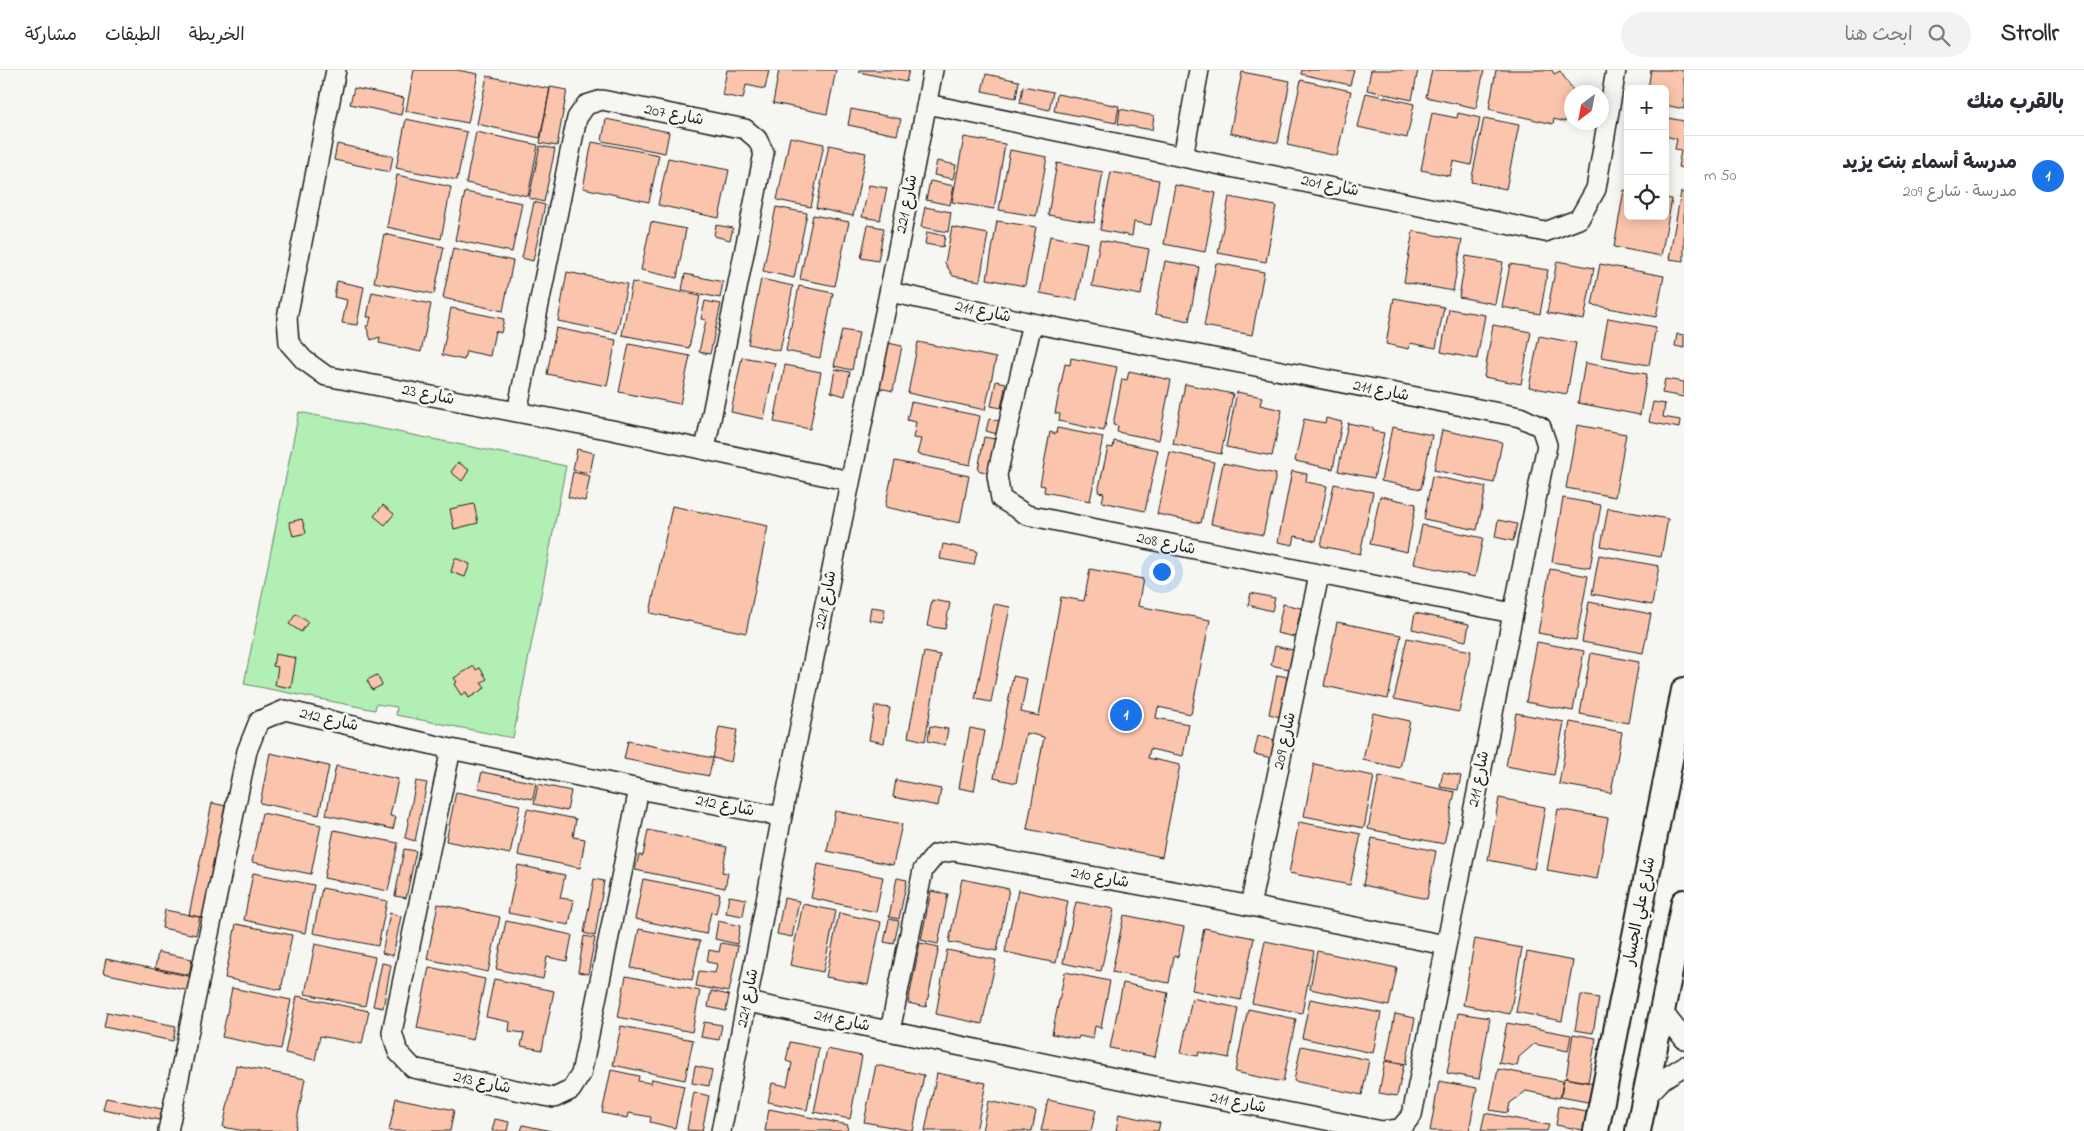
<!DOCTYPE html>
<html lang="ar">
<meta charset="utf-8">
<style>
:root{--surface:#fff;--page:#f2f2f3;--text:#2b2b33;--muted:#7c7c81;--line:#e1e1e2;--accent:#1a73e8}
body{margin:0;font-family:"Indie Flower","Playpen Sans Arabic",sans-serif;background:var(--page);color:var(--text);direction:rtl}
.controls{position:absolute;right:15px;top:15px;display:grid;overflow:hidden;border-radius:8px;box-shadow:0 2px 12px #0003}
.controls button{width:45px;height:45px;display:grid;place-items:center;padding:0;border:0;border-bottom:1px solid var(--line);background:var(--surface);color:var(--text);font:25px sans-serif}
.compass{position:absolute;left:1564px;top:15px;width:45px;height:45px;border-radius:50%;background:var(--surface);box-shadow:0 2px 12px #0003;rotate:212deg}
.you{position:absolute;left:1161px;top:501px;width:18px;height:18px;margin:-12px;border:4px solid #fff;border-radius:50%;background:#1a73e8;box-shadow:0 0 0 8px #1a73e833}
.badge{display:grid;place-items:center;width:32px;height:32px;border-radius:50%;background:var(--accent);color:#fff;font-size:16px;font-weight:700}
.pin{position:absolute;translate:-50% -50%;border:2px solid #fff;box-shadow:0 1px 5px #0006}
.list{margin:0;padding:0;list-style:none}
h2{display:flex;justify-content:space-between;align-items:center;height:65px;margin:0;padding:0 20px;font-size:21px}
h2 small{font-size:16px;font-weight:400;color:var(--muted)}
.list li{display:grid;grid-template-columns:32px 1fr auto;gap:15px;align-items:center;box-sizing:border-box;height:80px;padding:0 20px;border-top:1px solid var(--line)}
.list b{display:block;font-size:19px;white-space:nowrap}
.list p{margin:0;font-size:16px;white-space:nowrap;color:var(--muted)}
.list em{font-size:16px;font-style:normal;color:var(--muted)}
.icon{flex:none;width:28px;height:28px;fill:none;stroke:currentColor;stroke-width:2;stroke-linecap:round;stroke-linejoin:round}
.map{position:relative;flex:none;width:1684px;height:1061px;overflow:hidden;direction:ltr}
header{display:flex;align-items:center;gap:30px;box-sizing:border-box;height:70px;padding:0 25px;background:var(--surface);border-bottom:1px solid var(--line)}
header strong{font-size:24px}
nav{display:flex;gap:28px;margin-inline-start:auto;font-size:18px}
.search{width:350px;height:45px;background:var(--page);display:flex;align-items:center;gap:12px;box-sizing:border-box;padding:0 18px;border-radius:28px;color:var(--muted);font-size:19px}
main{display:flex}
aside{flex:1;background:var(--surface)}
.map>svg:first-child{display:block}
.green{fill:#b1efb5;stroke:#668668}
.building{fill:#fac5ac;stroke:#1c1c1c}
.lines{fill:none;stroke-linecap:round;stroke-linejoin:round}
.minor-casing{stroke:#1c1c1c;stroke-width:22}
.tertiary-casing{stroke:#1c1c1c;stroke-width:28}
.minor{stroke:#f6f6f2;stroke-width:19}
.tertiary{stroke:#f6f6f2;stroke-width:24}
.labels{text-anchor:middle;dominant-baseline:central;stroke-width:5;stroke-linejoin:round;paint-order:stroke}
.street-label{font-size:16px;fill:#1c1c1c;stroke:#f6f6f2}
</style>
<header>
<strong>Strollr</strong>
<div class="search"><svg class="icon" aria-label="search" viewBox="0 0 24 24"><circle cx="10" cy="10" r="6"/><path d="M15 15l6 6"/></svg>ابحث هنا</div>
<nav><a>الخريطة</a><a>الطبقات</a><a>مشاركة</a></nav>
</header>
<main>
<aside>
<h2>بالقرب منك<small></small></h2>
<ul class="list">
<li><span class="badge">1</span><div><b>مدرسة أسماء بنت يزيد</b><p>مدرسة · شارع 209</p></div><em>50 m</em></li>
</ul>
</aside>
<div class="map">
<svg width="1684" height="1061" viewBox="0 0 1684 1061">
<rect width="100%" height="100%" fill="#f6f6f2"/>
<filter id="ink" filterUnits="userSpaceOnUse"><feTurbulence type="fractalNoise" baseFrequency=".02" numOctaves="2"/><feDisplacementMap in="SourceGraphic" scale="10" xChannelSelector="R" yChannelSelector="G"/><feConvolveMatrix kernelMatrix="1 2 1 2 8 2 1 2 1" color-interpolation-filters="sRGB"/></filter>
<g filter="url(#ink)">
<path class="green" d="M299,342L566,396L513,668L396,645L397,637L376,634L375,640L244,614Z"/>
<path class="building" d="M414,0H457L478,4L468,53L406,41Z
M727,0H769L765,19L746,15L743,29L722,25Z
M779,0H836L827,44L773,33Z
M859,0H909L906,12L859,2Z
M1302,0H1354L1350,15L1301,4Z
M1371,0H1418L1412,30L1367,20Z
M1432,0H1484L1476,38L1426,27Z
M1496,0H1552L1554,4L1560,1L1574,22L1571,24L1565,52L1554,49L1553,54L1489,39Z
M1651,0H1684V39L1665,35V19H1648Z
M1242,2L1290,11L1278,73L1230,63Z
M986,4L1019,11L1016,28L982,21Z
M487,6L550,19L540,68L477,54Z
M1301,10L1351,21L1337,86L1287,75Z
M1023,16L1053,22L1049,40L1020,33Z
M550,17L567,20L557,76L540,73Z
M354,18L404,28L401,45L350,34Z
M1366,23L1414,34L1407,68L1358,57Z
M1057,24L1119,36L1116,53L1054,41Z
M851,39L901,49L897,65L848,55Z
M1120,39L1154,46L1152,60L1118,54Z
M1432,43L1457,48L1458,43L1480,48L1471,95L1453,91L1450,106L1421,100Z
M1484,48L1519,55L1506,119L1471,112Z
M1668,48L1684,51V98L1678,97L1681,80L1675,79L1677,69L1665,66Z
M406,49L467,62L457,110L396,98Z
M606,49L669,62L665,83L602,71Z
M476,62L538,75L528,126L466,113Z
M790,67L824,74L811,137L777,130Z
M964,67L1005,74L994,139L952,132Z
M592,72L659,85L649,132L583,118Z
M337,74L393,86L390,102L334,90Z
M829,75L866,83L853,146L816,138Z
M540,76L555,79L544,132L529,128Z
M1010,80L1047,87L1036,146L999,140Z
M668,88L729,100L719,148L658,135Z
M937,91L956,95L953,109L934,105Z
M1057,93L1103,102L1094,153L1048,145Z
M1111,102L1159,110L1151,155L1134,152L1132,166L1100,160Z
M397,105L451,117L441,169L387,157Z
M930,111L954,116L950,135L926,130Z
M869,115L887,118L880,150L862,147Z
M1175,115L1216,123L1205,182L1164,174Z
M1624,120L1628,121V146H1665V128L1672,129L1661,186L1614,177Z
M465,122L522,133L512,182L455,170Z
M1681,122L1684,123V191L1669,189Z
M1229,127L1276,136L1266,192L1218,183Z
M534,132L545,135L533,191L522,188Z
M776,137L807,143L794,208L763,201Z
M925,137L951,142L948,162L921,157Z
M813,145L849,152L835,216L800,209Z
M997,151L1036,157L1025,216L987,209Z
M651,152L686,159L677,208L641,200Z
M716,155L733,158L730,170L714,166Z
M868,155L884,158L878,191L861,188Z
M952,157L988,164L980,211L953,206L945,193Z
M1413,161L1462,170L1453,221L1404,212Z
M927,162L945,166L943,177L925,174Z
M384,164L444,177L434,224L374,212Z
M1050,166L1087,173L1077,230L1040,223Z
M1100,170L1149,179L1141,225L1092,216Z
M453,178L513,191L503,241L443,228Z
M1466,186L1503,192L1495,234L1459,227Z
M1165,191L1199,197L1189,251L1155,244Z
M1557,191L1594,198L1584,250L1547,243Z
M1216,193L1264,202L1252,265L1204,256Z
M1510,194L1548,200L1540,244L1502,237Z
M1600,194L1664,206L1656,247L1592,235Z
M567,202L627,214L617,263L558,251Z
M685,204L723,212L720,228L682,220Z
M761,209L793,216L780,281L748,274Z
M337,211L364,217L357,255L342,253L347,230L334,227Z
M632,212L700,226L689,278L622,265Z
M799,216L833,223L820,288L786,281Z
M372,222L431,234L421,282L379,273L380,267L371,270L366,256L369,255L371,247H367Z
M1394,228L1444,237L1436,278L1410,273L1409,279L1386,274Z
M705,231L721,234L710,284L699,282L706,250L701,249Z
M451,238L504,249L501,263L495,261L490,286L466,281L464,290L442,285Z
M1449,239L1485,245L1477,289L1441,282Z
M1608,248L1656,257L1649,295L1601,287Z
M1493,255L1531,262L1521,314L1484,307Z
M556,258L616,270L607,316L547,304Z
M842,260L859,263L852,300L834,296Z
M1677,264L1684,265V278L1675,276Z
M1539,266L1576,273L1567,324L1529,317Z
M918,272L996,288L985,340L908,323Z
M888,273L902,276L893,321L879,318Z
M629,274L690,286L680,334L619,322Z
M742,287L775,293L764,349L731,342Z
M1071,288L1117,297L1104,361L1059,351L1060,344L1055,343L1065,294L1070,295Z
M1585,293L1647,304L1640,345L1578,333Z
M785,295L821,302L810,359L774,352Z
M835,299L850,302L845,326L831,322Z
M1129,301L1171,310L1159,370L1117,362L1118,356L1113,355L1122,309L1127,310Z
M1665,309L1684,312V327L1662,323Z
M996,311L1006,313L1001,338L991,336Z
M1185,314L1233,324L1221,384L1173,374Z
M1237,322L1262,327L1260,335L1282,340L1272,386L1226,377Z
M911,332L980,346L970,395L917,384L921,369L913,368L916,352L907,350Z
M1653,332L1665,334L1663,347L1680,350L1679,358L1649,352Z
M1326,348L1342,352L1333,399L1295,391L1304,349L1325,353Z
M989,349L999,351L997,364L986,361Z
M1348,353L1373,358L1372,361L1384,363L1374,408L1338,401Z
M1577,355L1626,364L1615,427L1566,418Z
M1392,357L1432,365L1421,419L1381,411Z
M1057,358L1103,367L1090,431L1044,422L1045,416L1040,415L1050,362L1056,364Z
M1442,360L1502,372L1494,413L1434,400Z
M984,367L995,369L988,403L978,400Z
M1114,371L1158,380L1145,441L1102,432L1104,423L1098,422L1108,377L1113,378Z
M577,379L594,383L590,403L573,400Z
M1170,382L1214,392L1201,453L1157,444Z
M895,391L969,406L960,453L885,437Z
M458,392L469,400L462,411L451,402Z
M1223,393L1276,404L1263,465L1211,454Z
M1292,401L1307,404L1306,412L1327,416L1316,471L1295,466L1293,475L1278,472Z
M573,402L590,406L585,431L568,427Z
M1432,406L1486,417L1477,460L1424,449Z
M1334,414L1373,422L1360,484L1321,476Z
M1380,426L1416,434L1407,482L1370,474Z
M1563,428L1601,435L1590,498L1552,492Z
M474,434L478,453L454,459L450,439Z
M383,435L394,444L385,455L374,446Z
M672,436L768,456L746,563L650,543Z
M1608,438L1668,449L1661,487L1601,476Z
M302,449L306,463L293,466L289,452Z
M1498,450L1517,454L1513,471L1495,467Z
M1422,455L1483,468L1475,507L1414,494Z
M943,474L977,481L974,495L940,489Z
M1599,485L1659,496L1652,535L1592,524Z
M455,488L470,494L465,507L451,502Z
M1090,499L1143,509L1138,536L1210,550L1191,644L1158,637L1156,648L1189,654L1183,686L1150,679L1148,688L1180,695L1162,787L1027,759L1044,667L1026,663L1016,713L994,708L1013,606L1027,609L1021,642L1039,646L1061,527L1084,531Z
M1550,499L1588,506L1576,570L1538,563Z
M1251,523L1275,528L1272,541L1248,535Z
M932,530L950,533L945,559L927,556Z
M1589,532L1651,544L1643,583L1582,572Z
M994,534L1010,537L991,632L975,629Z
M1283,534L1301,538L1295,567L1277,563Z
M871,537L885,539L883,552L869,550Z
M1415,543L1469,554L1466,571L1412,559Z
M296,544L308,552L301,562L289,554Z
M1337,552L1401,565L1388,629L1324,616Z
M1407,568L1471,581L1459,642L1394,629Z
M1537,572L1584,581L1573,641L1526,632Z
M1275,576L1293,580L1289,599L1271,595Z
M924,582L940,585L925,671L908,667Z
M1591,583L1639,592L1628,653L1580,644Z
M275,584L296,588L291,618L275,615L278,597L273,596Z
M474,596L476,600L480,598L487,609L481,613L485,618L469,628L466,622L461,625L454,614L457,612L454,608Z
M377,605L382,615L372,620L367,610Z
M1277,605L1288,607L1280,647L1269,644Z
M875,636L890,638L884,673L869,670Z
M1373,643L1410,651L1400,698L1363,690Z
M1516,643L1564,652L1554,705L1506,696Z
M1570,652L1622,662L1611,723L1559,714Z
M930,656L948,659L945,675L928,671Z
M719,657L737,660L731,692L713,688Z
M970,658L985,661L974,721L959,718Z
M1258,666L1275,670L1272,688L1254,684Z
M628,671L713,688L709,706L624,689Z
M270,683L329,696L319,745L260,733Z
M1314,694L1374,706L1364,758L1304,746Z
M336,696L398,709L390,746L396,747L393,759L326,745Z
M482,702L536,713L533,729L478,718Z
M1443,702L1461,706L1458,720L1440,717Z
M1379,706L1455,722L1444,774L1368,759Z
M896,710L941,719L938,736L893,727Z
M416,711L427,713L415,771L405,768Z
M538,714L571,721L567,741L534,734Z
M456,722L520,735L510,784L446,771Z
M1499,728L1545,737L1534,799L1488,790Z
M212,733L226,736L204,848L189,845Z
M527,739L576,749L573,767L585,769L580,798L518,785Z
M1558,739L1608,748L1597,809L1547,800Z
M835,741L902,754L893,795L827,781Z
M262,743L321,755L311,804L252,792Z
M1299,752L1361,764L1350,815L1289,803Z
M334,760L398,773L388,821L324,808Z
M648,760L727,777L722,802L728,803L725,818L635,800L639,785L643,786Z
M1372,768L1436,781L1427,829L1363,815Z
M404,779L416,781L406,828L395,826Z
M818,794L883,807L876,842L811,828Z
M518,795L565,805L560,828L574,830L569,855L508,843Z
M253,803L314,815L305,863L244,850Z
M897,808L907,810L899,849L889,847Z
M594,809L604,811L595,866L584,863Z
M643,809L720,824L716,844L711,842L706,864L635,849Z
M962,809L1009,819L997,881L949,872Z
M322,818L387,831L378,876L313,863Z
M1018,820L1068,831L1056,893L1005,882Z
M931,821L948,824L938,874L921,870Z
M729,826L746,829L743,846L726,843Z
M784,828L799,831L792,867L777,864Z
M1076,832L1114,839L1101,901L1063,893Z
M438,834L500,847L488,902L427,889Z
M803,834L836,841L823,902L790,895Z
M165,840L200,847L196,865L162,858Z
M390,843L401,846L393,886L382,883Z
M839,843L881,852L868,915L826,907Z
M1124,845L1184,857L1178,887L1174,886L1169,913L1112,902Z
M889,849L899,851L894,874L884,872Z
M506,851L572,865L567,891L547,887L543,909L496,899Z
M718,851L740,856L737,874L715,869Z
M236,854L292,865L281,920L225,908Z
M1204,858L1254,868L1241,930L1192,920Z
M639,859L700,871L692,910L631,898Z
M584,866L595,868L588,904L578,902Z
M1475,869L1522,878L1510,944L1463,935Z
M1265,871L1314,881L1302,943L1252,933Z
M721,873L738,876L729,922L696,916L699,901L715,903L717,894L707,892L709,880L719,882Z
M920,873L939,877L926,937L908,933Z
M315,874L375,887L365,936L305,924Z
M947,880L996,890L982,954L936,944Z
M1317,881L1397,898L1389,936L1310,919Z
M158,882L192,889L189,905L155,898Z
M1527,882L1573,891L1562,951L1516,942Z
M106,889L193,907L190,921L103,903Z
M382,893L391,895L383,938L373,936Z
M429,897L485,909L473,970L417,958Z
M1065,902L1110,911L1101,958L1095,956L1093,969L1079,966L1078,969L1052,964Z
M626,906L700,921L692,962L618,947Z
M494,909L554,921L542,980L521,976L524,963L509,961L510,952L486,947Z
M1123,913L1168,923L1155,987L1110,978Z
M232,918L291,930L281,979L222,967Z
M711,921L729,925L726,941L708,937Z
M1581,925L1599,928L1593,963L1575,960Z
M297,926L369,941L362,974L320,966L315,990L285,983Z
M1192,928L1238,938L1229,988L1199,982L1198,986L1181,983Z
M1310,929L1381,943L1373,983L1302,968Z
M1248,939L1296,949L1283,1012L1235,1002Z
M107,942L176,956L173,971L104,957Z
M1458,943L1490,948L1479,1009L1447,1003Z
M1395,944L1415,948L1406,994L1386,990Z
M704,952L722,955L719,970L701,967Z
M1507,953L1571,965L1568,981L1534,974L1519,987L1517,996L1499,993Z
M621,956L693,970L685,1010L613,995Z
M1573,964L1596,968L1588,1012L1566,1008Z
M790,972L819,978L807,1040L768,1032L772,1013L787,1016L792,993L786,991Z
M1301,976L1369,990L1362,1025L1294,1011Z
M827,979L862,986L850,1049L814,1042Z
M1385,991L1404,995L1397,1026L1379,1023Z
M236,995L305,1009L295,1061H244L223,1057Z
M876,995L924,1005L913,1061L864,1052Z
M695,996L712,1000L709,1016L692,1013Z
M1498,999L1563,1011L1560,1028L1526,1021L1510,1033L1508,1043L1490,1040Z
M611,1000L639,1006L638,1011L651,1013L652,1009L684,1016L675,1058L650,1052L651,1047L628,1043L627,1048L602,1043Z
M937,1003L986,1013L976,1061H925Z
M1564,1008L1596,1014L1593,1033L1561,1027Z
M1439,1011L1477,1018L1469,1061H1430Z
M694,1022L709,1026L702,1061L687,1060Z
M106,1028L162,1039L159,1050L103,1039Z
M396,1028L454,1040L450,1061H389Z
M1048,1030L1096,1040L1091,1061H1041Z
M988,1031L1036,1041L1032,1061H982Z
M1559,1036L1591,1042L1588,1061L1556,1055Z
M769,1039L848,1055L847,1061H765Z
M1485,1043L1549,1055L1547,1061H1481Z
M1119,1044L1160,1053L1158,1061H1116Z
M495,1049L509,1052L507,1061H492Z
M523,1055L551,1061H521Z"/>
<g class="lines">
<g class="minor-casing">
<path id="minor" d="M336,0L287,248L289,273L304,290L326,306L612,360L850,411
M927,34L1545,162L1579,149L1596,119L1616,0
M1183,87L1199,0
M1032,253L997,405L1001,429L1027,445L1512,543
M517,342L577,48L586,35L602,30L745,59L757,69L764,83L705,379
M451,679L392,962L398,982L413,998L554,1028L571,1020L581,1004L639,719
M1250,836L1319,505
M748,932L1159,1017L1382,1061L1400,1059L1412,1045L1547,375L1541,357L1520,347L1032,253L890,222
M1662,941L1684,969
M890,961L923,800L936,784L953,781L1201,826L1445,875
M1645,1028L1663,1009L1684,996
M168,1061L247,681L259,651L285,640L451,679L639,719L782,747
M721,1061C743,956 762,851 782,746C831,497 886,249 933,0"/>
</g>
<g class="tertiary-casing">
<path id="tertiary" d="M1596,1061L1684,620
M1638,1061L1684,832"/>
</g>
<use href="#minor" class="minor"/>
<use href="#tertiary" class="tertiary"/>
</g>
</g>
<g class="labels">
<g class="street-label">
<text transform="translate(674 45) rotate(11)">شارع 207</text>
<text transform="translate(1330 116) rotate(11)">شارع 201</text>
<text transform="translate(907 134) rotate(-79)">شارع 221</text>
<text transform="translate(983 242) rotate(12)">شارع 211</text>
<text transform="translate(1381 321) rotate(11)">شارع 211</text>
<text transform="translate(428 325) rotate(11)">شارع 23</text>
<text transform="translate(1166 474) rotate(12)">شارع 208</text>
<text transform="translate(826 530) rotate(-79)">شارع 221</text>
<text transform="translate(329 650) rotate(13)">شارع 212</text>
<text transform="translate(1285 671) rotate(-78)">شارع 209</text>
<text transform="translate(1479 709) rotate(-79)">شارع 211</text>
<text transform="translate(725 736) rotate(11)">شارع 212</text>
<text transform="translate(1100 808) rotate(10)">شارع 210</text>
<text transform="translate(1640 841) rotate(-79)">شارع علي الجسار</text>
<text transform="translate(748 928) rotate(-79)">شارع 221</text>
<text transform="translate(842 951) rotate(12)">شارع 211</text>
<text transform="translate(482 1013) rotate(12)">شارع 213</text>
<text transform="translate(1238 1033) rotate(11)">شارع 211</text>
</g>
</g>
</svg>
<div class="controls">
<button>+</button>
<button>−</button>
<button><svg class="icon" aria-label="locate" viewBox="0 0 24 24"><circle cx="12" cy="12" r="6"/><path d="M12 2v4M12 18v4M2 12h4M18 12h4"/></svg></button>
</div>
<svg class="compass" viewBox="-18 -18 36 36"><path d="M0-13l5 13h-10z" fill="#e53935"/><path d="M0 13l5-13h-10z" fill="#7c7c81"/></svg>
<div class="you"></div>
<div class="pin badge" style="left:1126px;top:645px">1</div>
</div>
</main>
